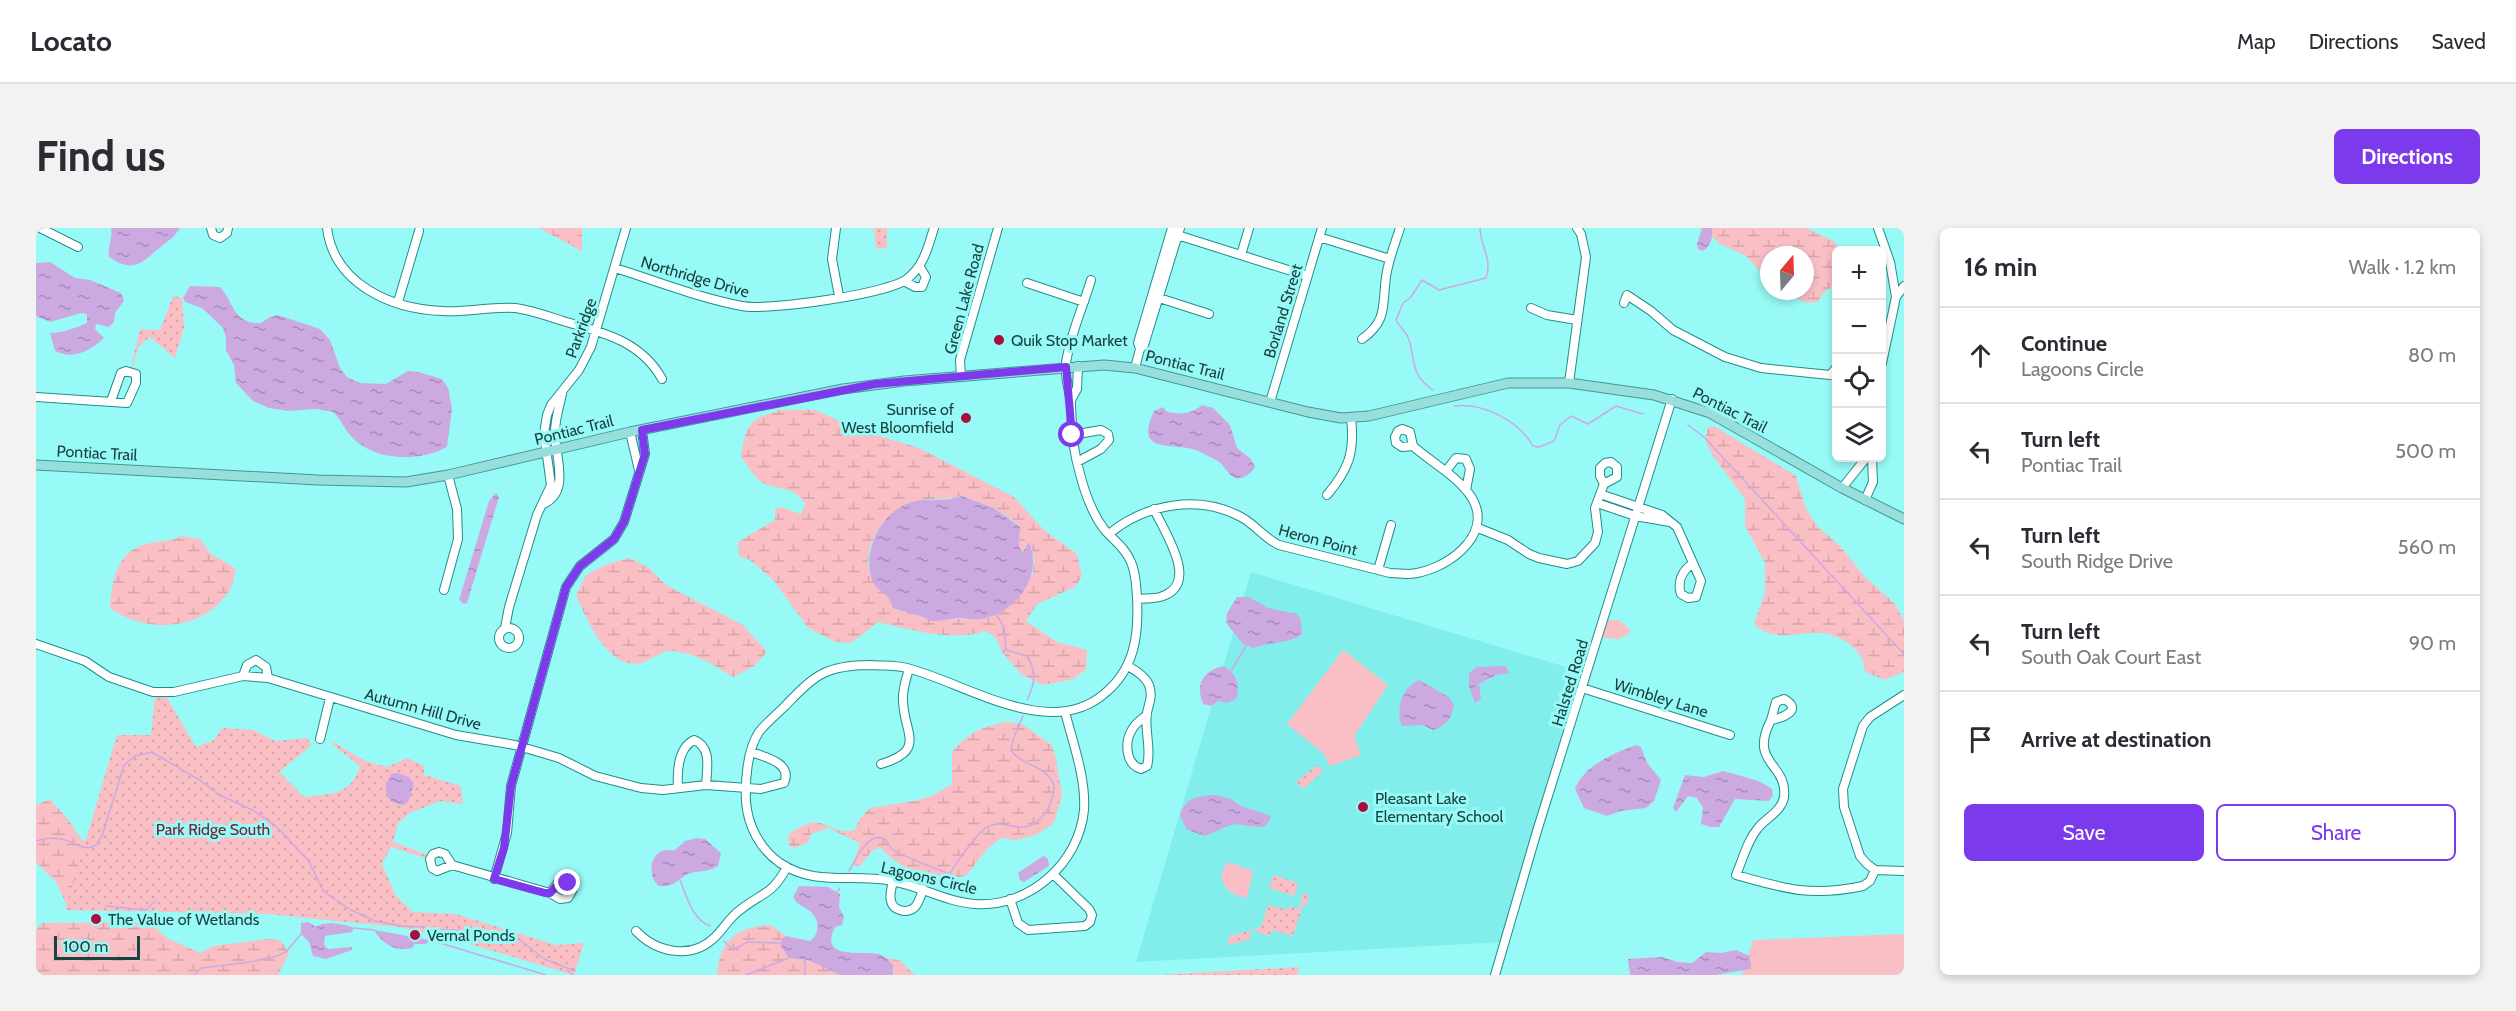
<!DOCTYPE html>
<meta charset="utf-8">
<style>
:root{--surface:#fff;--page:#f2f2f3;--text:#2b2b33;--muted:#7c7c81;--line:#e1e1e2;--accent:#7c3aed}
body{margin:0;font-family:Cabin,sans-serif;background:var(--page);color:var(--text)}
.controls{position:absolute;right:18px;top:18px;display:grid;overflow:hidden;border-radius:9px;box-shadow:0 3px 9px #0003}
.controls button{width:54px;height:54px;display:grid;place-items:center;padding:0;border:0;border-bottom:2px solid var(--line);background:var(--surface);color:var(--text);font:30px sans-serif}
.compass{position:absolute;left:1724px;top:18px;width:54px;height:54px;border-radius:50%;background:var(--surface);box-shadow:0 3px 9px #0003;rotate:19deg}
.scale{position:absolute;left:18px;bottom:15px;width:86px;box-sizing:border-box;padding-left:6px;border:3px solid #194342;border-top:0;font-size:16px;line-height:21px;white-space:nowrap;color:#194342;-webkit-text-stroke:4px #98faf6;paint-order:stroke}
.stop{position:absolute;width:18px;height:18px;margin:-14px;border:4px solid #7c3aed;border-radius:50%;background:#fff}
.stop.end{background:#7c3aed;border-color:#fff;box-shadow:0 2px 6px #0008}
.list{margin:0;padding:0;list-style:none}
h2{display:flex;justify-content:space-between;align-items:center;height:78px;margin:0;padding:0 24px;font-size:26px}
h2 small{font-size:20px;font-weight:400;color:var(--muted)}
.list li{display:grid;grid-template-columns:39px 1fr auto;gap:18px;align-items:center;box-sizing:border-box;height:96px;padding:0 24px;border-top:2px solid var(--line)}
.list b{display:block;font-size:22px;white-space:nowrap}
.list p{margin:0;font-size:20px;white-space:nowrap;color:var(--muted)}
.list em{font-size:20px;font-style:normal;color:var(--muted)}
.actions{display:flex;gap:12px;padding:18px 24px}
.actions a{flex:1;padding:14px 0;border:2px solid var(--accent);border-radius:9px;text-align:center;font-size:21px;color:var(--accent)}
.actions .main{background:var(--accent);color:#fff}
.icon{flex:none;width:33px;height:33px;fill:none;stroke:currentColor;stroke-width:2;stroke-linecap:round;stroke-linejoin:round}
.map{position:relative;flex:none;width:1868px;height:747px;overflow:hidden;border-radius:9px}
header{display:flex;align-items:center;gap:36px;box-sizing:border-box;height:84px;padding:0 30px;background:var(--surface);border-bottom:2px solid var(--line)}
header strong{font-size:28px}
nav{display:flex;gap:33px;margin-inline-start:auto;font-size:21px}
.intro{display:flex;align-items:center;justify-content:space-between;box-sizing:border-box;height:144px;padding:0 36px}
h1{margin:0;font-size:42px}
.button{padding:15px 27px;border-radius:9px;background:var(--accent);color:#fff;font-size:21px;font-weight:700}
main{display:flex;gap:36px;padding:0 36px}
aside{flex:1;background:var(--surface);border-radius:9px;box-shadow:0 3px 9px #0003}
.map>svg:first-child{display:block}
.built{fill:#81eeec}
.green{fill:#f9bfc4}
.wetland{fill:url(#wetland-marsh);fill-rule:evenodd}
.park{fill:url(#park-dots)}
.water{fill:url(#water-ripples)}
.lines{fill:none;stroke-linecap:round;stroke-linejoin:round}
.stream{stroke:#cda9e2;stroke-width:1.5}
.minor-casing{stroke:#228d8b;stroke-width:10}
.major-casing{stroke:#3f9997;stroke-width:11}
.minor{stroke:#fff;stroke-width:8}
.major{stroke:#98dedc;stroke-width:9}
.route{stroke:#7c3aed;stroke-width:8}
.poi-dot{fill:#a70e3d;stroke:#98faf6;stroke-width:2}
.labels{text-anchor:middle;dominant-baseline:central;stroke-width:6;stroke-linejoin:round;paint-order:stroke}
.street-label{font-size:16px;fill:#194342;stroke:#98faf6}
.poi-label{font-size:16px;fill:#194342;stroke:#98faf6;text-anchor:start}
.park-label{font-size:16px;fill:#772132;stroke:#98faf6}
</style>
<header>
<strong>Locato</strong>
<nav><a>Map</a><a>Directions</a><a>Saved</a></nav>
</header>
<div class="intro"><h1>Find us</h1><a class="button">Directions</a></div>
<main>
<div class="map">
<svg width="1868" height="747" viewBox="0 0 1868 747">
<defs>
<pattern id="wetland-marsh" width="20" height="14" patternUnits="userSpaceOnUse" patternTransform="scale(1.5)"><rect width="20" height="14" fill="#f9bfc4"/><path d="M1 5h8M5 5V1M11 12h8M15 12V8" fill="none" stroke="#d5a5aa"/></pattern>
<pattern id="park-dots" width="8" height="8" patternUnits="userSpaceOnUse" patternTransform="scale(1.5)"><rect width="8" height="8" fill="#f9bfc4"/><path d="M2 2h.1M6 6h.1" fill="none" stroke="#d5a5aa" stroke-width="1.8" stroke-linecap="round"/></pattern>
<pattern id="water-ripples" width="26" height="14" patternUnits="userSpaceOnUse" patternTransform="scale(1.5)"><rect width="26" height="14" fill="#cda9e2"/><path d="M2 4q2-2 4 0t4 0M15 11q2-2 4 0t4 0" fill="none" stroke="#a68bb9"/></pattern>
</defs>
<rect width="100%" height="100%" fill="#98faf6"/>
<path class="built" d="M1215,344L1550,445L1468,714L1100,734Z"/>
<path class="green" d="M1572,392H1583L1594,401L1593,406L1583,411L1567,410Z
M1307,422L1352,457L1318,508L1325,527L1294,538L1287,525L1251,496Z
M1192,634L1217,643L1211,670C1192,667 1177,652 1192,634Z
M1868,706V747H1706L1717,712Z"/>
<path class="wetland" d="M503,0H546V23Z
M1676,0H1770L1798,13L1805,22H1800C1800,33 1804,50 1796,58C1790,64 1786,64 1783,73C1770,78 1759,70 1748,63H1769V27H1733V53L1710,28L1684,16L1676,8Z
M745,182H779L824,202L883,220L978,269L1009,303L1041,326L1046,348L1039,359L1001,376L990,393L1021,414L1051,422L1050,441L1038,451L1007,457L986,447L966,424L960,410L950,403C915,414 876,402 842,394L815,415L800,414L772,400L738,353L714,332L703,328L702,314L739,292V281L745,279L765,286L769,276C758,258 743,262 727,255C719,251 711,236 705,229C710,196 713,191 745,182ZM926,268L958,280L983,297L982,315L985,324L994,315L998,330L997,345L983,369L974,377L950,390L892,392L890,390L859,381C856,376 855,370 850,365C847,362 842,362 839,357C819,325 847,282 880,273C895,269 911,273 926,268Z
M1678,198L1760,248L1770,281L1781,298L1805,319L1828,348L1858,375L1868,392V444L1849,452L1829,444C1828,441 1828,434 1826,431C1819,415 1797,404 1780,405C1758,405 1736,414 1718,396L1729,365V335L1709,298V271L1677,228L1670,214L1671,200Z
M146,308L164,311L175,326L199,340C199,352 196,360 188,370C161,403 108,405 74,380C75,354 81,323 110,316C124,312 131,315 146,308Z
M593,330L612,339L630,357L707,397L731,424L717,439L697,449C678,437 658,424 634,423C624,423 614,433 605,435C572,443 550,390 540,367L550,347L571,336Z
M969,494L986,496L1016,517L1020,531L1026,567L1018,595L1000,607L980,612L965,610L950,622L931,647C924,649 915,651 908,652C890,653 855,634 845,620L837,622L824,638L817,637L824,615L792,600L775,606L772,615L757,620L753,617L752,607C791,578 788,610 819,602L824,590L834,580L878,573L896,568L916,556V524C934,504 943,500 969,494Z
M14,571C20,579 28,586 34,594C42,605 42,614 58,615L32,680L20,654L0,634V577Z
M112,694L133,711L164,725L177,718L232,711L244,712L253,725L242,747H0V703L5,695Z
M735,697L750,708L746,711L762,731L782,735L804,747H681C683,713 701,698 735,697Z
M850,730L863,732L879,747H857L858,742Z"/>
<path class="park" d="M835,0H851V20L840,21L838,1Z
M137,68L146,70L148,99L139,130L114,109L103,118L96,140H95L104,101L124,102Z
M119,467L130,468L160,519L178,512L186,500L217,502L239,513L272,510L275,518L243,544L268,569C294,566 315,568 324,538L296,516L297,514L329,533L351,539L371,530L388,538V547L425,558L427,576L404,573L374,585L362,595L357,614L392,627L390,630L355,619L346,636L360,668L377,684L420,686L520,717L548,715L538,747L423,713L362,699L231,686L29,682L81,507H115Z
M1281,537L1287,543L1267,561L1260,554Z
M1237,647L1262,655L1258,668L1233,660Z
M1267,665L1273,667L1270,678L1267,677L1257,708L1236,702L1234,708L1223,705L1220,702L1213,704L1215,711L1193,717L1192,709L1225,699L1232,677L1251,682L1252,678L1263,681Z
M1264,739L1261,747H1121L1263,739Z"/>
<path class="water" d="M75,0H144C139,8 134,12 127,17C107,33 99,47 73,29C71,19 77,11 75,0Z
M1666,0H1676C1677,9 1675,19 1666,23L1662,21L1661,16Z
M14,34L39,50L54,52L85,65L88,73L79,85L78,94L73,99L60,96L59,101L68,110C54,123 38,132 19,123L14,105C26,105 40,100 51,95V86L45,85L14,94L0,88V35Z
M154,58L184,59C199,75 196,96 225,95L234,89L242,87L284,101L294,112L304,140L311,149L324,155L350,156L372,143L382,144L406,151L412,160L416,181L411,219C382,235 336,233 314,207C308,200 304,190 297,184L280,181L252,183L233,180L217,173L200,155L198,137L190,122V110L187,100L166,80L149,74L147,70Z
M1166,177L1177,180L1194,197L1201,220L1215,231L1219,239C1215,245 1208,252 1200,250C1192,248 1190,239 1183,234C1177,230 1169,226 1162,223C1138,213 1097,229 1118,183L1127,179L1131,184C1146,186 1154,187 1166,177Z
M460,265L463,269L431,375L428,376L423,372L453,273Z
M926,268L958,280L984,299C984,307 979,318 987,324L993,314C1007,346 983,381 950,390C941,393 931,390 922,390C912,391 903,393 894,393L890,390L857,380C852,362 841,365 836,352C826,323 845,283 876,274C892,269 910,275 926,268Z
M1201,369H1213L1232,380L1261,386L1265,392L1266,407C1250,416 1233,414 1217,420L1207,416L1190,395L1191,385Z
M1187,438C1200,443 1205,459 1200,471L1191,475L1182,473L1176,478L1167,476C1159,456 1167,443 1187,438Z
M1470,438L1473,445L1460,447L1443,456L1445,471L1439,475L1433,458V445L1441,439Z
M1383,452L1413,469L1418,477C1415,491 1411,498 1397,502L1387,497L1366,498C1359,482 1366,459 1383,452Z
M1600,517L1605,519L1611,535L1625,552L1618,573L1610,580L1585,583L1571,588L1548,580L1539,561C1547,538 1578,525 1600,517Z
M1687,543C1703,548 1724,551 1736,561L1737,567L1733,573L1699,571L1683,599H1674L1665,596L1667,580L1661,570L1652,568L1640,584L1637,580L1649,547L1668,549Z
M362,545L373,549L378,556L372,574L367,577L356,574L350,567V557L355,546Z
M1179,567L1195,571L1205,578L1235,588C1230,609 1210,593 1195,597C1186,600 1178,605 1168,608L1150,601L1144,587C1150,569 1162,568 1179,567Z
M661,610L669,611L685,625L682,638C674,643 668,643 659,644C642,647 644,659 623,658C612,650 612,625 630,622C633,622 636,623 639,622L649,613Z
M1007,628L1012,631L1013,638L988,654L984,652L982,645Z
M763,658L792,659L804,666L803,679L808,689L806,697L799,699C782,733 826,722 842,726C848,727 853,733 857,737V747H804L772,732L753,730L745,718L746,711L750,708L774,713C784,706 784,692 775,684C768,678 761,677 757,669Z
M273,694L280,699C289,692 308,696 318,700L316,704L289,708L288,717L292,721L316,719V722L290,731L277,728L273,714L265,706V695Z
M338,702L394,712L390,716H379L376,720C359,724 346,716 338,702Z
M1700,722L1714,728L1715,741L1680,747H1594L1592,731L1626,729L1642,734L1656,735L1670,724L1685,725Z"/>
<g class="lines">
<path class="stream" d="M1397,162C1374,146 1380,135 1373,112C1371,104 1364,100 1360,92L1367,75L1375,69L1386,52L1403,62L1450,50C1457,31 1444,18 1444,0
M1418,178C1447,175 1482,192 1497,218L1503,219L1518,213L1524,197L1535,188L1552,196L1580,178L1607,186
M1652,197L1668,209L1868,426
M960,386L968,399L970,422L991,428C1001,444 999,456 991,472
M1195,443L1210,418
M0,613C8,610 21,609 29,612C40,615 48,624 60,617L66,608L88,537L99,528L116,524L165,553L182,566L218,583L240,598L272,632L288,664L315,682L339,693L366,698L387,699L393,702H420L484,712L508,731L539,743
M813,643C819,633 833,602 848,611C853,614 853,619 857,622C861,625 909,645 914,646C918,637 944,602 951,599C963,593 971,598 983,599C1005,601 1018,576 1018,557C1008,535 986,539 975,522L978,509L987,488
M644,652C651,669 656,691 674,698
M801,664L804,660
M70,678L110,682L120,672
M318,700L338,702
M394,712L510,747
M688,713L697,722L712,714L745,715
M769,731V747
M531,742L537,747
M158,747L165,740L214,734L241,728L251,723L265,706
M710,747L753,730"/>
<g class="minor-casing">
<path id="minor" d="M4,0L42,19
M175,0L177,7L184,10L191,5L192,0
M291,0C298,56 355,81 406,83C430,85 455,78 479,80C495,82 511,88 527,93C566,104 605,113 626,151
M800,0L796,31L803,68
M1842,0L1854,34L1860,69
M1135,5L1271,48
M1283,9L1354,31
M1205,27L1213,0
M579,40C621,53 663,70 706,78C731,83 852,66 871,51C888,38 892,19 898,0
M868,53L879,59H886L890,49L884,39
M991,55L1048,74
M1120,69L1173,86
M362,74L383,3
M1588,75L1591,67L1615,83L1637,102L1689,129L1725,140L1794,147
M1495,80L1511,87L1541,92
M1326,111C1352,93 1346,77 1350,49C1352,33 1359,16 1364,0
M1104,121L1102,115L1136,0
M1846,135L1860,69L1868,58
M1099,140L1104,121L1108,117L1144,0
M1794,147L1800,140
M925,149L924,132L962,0
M1533,155L1550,29L1545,6L1541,0
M0,169L91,175L100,155V146L90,143L85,145L75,173
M1035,172L1041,161L1042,138
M1234,174L1286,0
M594,204L603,242
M1036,207L1065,202L1072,206L1073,212L1065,221L1041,234
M1410,243L1420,230L1430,231L1434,241L1430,262
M1806,260L1830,230
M1564,266L1626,287L1641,299L1665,353L1660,369L1652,370L1645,366C1641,354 1646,343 1656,336
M1291,267C1313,241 1319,224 1315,190
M1829,272L1837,254L1836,230
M1561,275L1599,288L1634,294
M507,276C534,265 520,230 519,208C518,194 523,180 526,166
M1442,300L1472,312L1493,326L1503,330L1531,336L1542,333L1559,315L1562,304L1559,280L1568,256L1581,249V239L1575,234L1569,235L1564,240V248L1568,256
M1073,306C1109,276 1163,266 1205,289C1220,297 1228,310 1243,317L1354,345C1360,345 1367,346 1373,346C1407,344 1459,309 1436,270C1422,248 1396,235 1377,218L1374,204L1366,201L1362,203L1359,209L1360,215L1366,219L1377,218
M1342,342L1355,297
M408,362L422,311L421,281L412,247
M1101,371C1109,370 1117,371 1124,369C1166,357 1128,304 1118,281
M463 410a10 10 0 1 1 20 0a10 10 0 1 1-20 0Z
M469,400L473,379L501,287L515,257L508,206L511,187L515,177L543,142L555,119L590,0
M0,416L49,433L73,449L117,464H138L207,448L232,450L420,507L479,517L523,530L559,548L605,560L627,562L670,557L725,561L748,555C757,535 729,529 715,524
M1092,438C1100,443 1109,448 1113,457C1117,468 1113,475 1111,485C1108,503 1116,521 1111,538L1105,541C1089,536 1088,513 1097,500C1100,495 1106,491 1111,487
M207,448L211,437L220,432L230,439L232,450
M1546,460L1694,507
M1868,467L1834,489L1827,498L1807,561L1808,579L1824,628L1831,636L1839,642L1868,643
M1029,484C1037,515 1050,550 1048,582C1043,636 992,680 939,676C910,674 884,658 856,653C817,645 780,659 744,635C724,621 712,598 710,574C709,553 711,522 723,504C730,495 740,487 748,479C760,467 772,453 786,446C801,438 819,437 835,437C847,438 859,437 871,440C930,455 1013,513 1068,466C1099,441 1103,407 1101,369C1100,357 1100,345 1095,334C1089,319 1077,312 1068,301C1054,283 1046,256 1041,234C1036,215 1036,196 1035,177C1034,163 1028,149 1030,135C1034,107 1047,79 1055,52
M1735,492L1740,474L1748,471C1768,482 1746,490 1735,492C1712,536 1752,535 1748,569C1746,583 1730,590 1722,600C1711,613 1707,631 1700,647C1749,661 1776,669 1827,658L1834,653L1839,642
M284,511L294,470
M845,536C891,522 868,506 867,473C866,462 870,451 873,441
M642,560C641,544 642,520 658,512C676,519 671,540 670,557
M403,624L409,626L416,637L401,643L396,640L394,631L397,626Z
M416,637L514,665L524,671L532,670L536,663L535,658L527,653L521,656L514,665
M458,651L471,605L475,558L530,359L544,338L578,311L588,294L609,226L606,202
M857,653C856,659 853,666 855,673C857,683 872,686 879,679C883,675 885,667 887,661
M974,671L982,695L992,702L1049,698L1054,694L1056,687L1053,681L1017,646
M600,703C621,725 656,732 679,709C688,700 694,689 704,682C727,664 736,667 751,639
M1459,747L1501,603L1636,171"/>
</g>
<g class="major-casing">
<path id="major" d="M0,237L282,252L370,254L412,247L594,204L807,161L868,153L1068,137L1099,140L1272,184L1305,190L1333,188L1472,155H1533L1618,167L1674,185L1806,260L1868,291"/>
</g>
<use href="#minor" class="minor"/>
<use href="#major" class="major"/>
</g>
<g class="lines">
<path class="route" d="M532,655H523L514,665H509L458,651L468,620L475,558L530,359L544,338L578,311L588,294L609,226L606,202L839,156L1030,139L1036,207"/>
</g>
<g class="poi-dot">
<circle cx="963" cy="112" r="6"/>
<circle cx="930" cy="190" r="6"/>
<circle cx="1327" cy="579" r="6"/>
<circle cx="60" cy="691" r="6"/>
<circle cx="379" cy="707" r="6"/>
</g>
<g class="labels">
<g class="street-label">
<text transform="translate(659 49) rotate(16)">Northridge Drive</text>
<text transform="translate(928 71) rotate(-75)">Green Lake Road</text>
<text transform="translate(1247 83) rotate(-73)">Borland Street</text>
<text transform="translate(545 100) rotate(-70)">Parkridge</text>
<text transform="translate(1149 137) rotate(14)">Pontiac Trail</text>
<text transform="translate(1694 182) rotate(27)">Pontiac Trail</text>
<text transform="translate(538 202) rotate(-14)">Pontiac Trail</text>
<text transform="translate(61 225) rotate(3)">Pontiac Trail</text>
<text transform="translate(1282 312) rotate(15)">Heron Point</text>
<text transform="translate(1534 455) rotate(-73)">Halsted Road</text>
<text transform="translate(1625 470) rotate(17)">Wimbley Lane</text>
<text transform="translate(387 481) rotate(15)">Autumn Hill Drive</text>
<text transform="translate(893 650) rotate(13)">Lagoons Circle</text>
</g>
<g class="poi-label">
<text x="975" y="112">Quik Stop Market</text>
<text x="918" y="181" text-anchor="end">Sunrise of<tspan x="918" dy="18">West Bloomfield</tspan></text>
<text x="1339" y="570">Pleasant Lake<tspan x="1339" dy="18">Elementary School</tspan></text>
<text x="72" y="691">The Value of Wetlands</text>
<text x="391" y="707">Vernal Ponds</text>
</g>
<g class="park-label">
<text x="177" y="601">Park Ridge South</text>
</g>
</g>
</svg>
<div class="controls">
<button>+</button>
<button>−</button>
<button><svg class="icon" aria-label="locate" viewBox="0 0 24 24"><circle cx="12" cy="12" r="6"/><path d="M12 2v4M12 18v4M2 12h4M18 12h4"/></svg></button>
<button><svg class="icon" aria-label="layers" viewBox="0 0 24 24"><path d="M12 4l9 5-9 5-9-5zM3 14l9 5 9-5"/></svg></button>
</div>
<svg class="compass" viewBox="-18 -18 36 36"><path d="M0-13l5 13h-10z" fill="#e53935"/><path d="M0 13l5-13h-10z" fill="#7c7c81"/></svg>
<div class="scale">100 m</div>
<div class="stop" style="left:1036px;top:207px"></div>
<div class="stop end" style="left:532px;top:655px"></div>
</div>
<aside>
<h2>16 min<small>Walk · 1.2 km</small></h2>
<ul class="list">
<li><svg class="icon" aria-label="ahead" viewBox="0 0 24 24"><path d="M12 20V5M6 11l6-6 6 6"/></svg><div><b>Continue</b><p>Lagoons Circle</p></div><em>80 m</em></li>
<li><svg class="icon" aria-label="left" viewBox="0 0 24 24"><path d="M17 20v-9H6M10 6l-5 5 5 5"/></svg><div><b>Turn left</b><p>Pontiac Trail</p></div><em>500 m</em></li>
<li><svg class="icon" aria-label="left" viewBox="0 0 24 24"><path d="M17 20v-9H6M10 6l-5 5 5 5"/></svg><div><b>Turn left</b><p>South Ridge Drive</p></div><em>560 m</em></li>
<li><svg class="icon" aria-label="left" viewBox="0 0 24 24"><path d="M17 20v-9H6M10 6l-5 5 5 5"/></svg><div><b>Turn left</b><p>South Oak Court East</p></div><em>90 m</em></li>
<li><svg class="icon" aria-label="arrive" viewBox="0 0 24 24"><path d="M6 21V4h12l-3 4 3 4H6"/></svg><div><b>Arrive at destination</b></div></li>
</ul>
<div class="actions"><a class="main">Save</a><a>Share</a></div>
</aside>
</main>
